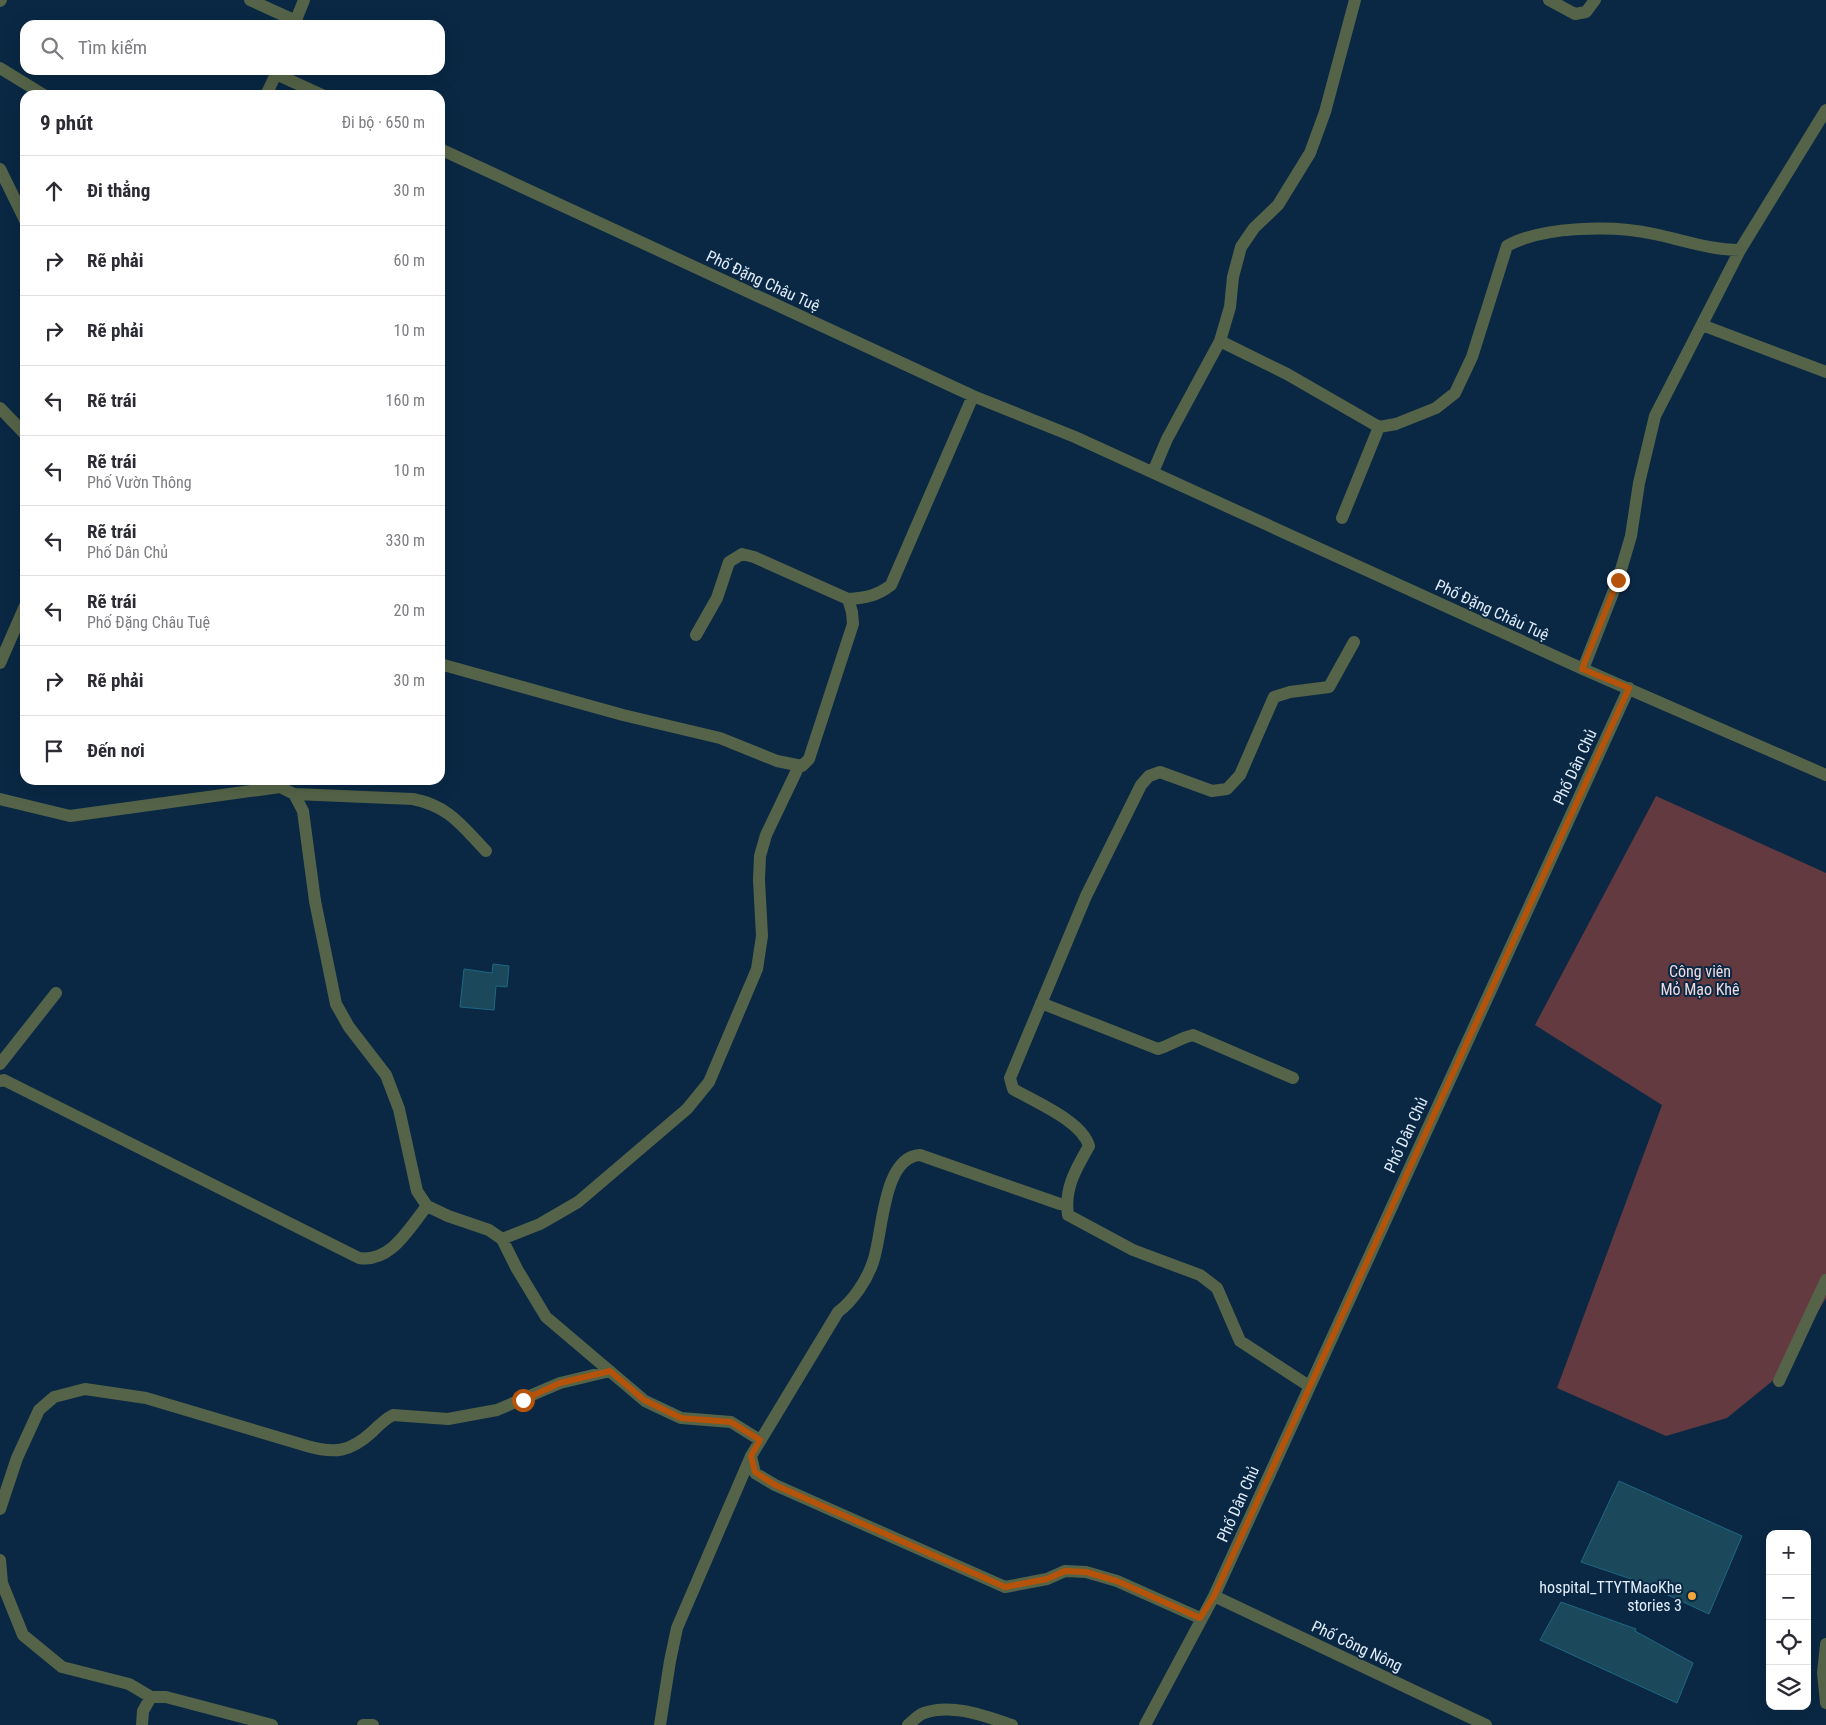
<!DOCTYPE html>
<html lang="vi">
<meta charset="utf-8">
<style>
:root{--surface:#fff;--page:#f2f2f3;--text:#2b2b33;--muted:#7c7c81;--line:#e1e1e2}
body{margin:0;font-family:"Roboto Condensed",sans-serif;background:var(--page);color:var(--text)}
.controls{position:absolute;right:15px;bottom:15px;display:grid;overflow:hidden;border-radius:10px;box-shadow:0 5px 20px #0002}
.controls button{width:45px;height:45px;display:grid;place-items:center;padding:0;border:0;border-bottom:1px solid var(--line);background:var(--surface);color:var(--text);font:25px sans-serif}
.stop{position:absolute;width:15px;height:15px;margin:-11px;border:4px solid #b45309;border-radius:50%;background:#fff}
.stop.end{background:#b45309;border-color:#fff;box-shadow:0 1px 5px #0008}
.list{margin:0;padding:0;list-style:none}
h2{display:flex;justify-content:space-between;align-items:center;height:65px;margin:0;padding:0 20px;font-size:21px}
h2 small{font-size:16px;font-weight:400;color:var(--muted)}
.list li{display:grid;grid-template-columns:32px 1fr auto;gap:15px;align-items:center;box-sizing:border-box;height:70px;padding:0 20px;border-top:1px solid var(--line)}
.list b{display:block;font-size:19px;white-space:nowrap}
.list p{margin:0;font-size:16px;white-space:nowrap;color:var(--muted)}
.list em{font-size:16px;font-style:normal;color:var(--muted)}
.icon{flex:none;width:28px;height:28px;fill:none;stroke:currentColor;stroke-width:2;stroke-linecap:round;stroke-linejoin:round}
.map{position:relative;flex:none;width:1826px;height:1725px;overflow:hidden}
.search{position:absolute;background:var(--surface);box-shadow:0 5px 20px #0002;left:20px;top:20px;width:425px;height:55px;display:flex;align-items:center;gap:12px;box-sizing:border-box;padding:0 18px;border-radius:15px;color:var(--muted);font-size:19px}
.panel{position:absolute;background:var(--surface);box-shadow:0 5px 20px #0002;left:20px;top:90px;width:425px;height:695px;border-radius:15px}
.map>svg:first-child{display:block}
.green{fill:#633a40}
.building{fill:#1c485b;stroke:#1e6785}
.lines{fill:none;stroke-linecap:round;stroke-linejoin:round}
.minor{stroke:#556448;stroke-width:12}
.route{stroke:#b45309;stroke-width:6}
.poi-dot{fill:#f1a640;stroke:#0a2844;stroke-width:2}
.labels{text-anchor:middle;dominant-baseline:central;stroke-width:4;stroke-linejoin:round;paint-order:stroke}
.street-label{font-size:16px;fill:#e1edf9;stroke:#0a2844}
.park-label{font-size:16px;fill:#f2dbde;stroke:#0a2844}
.poi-label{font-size:16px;fill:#e1edf9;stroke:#0a2844;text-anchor:end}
</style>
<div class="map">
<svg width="1826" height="1725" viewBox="0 0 1826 1725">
<rect width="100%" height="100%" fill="#0a2844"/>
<path class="green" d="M1656,796L1826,873V1298L1781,1374L1727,1418L1666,1436L1557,1388L1662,1105L1535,1025Z"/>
<path class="building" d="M493,964L509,966L507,987L496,986L494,1010L460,1007L464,969L492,973Z
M1619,1481L1742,1536L1709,1614L1640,1582L1581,1562Z
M1561,1602L1636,1629L1635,1631L1693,1663L1677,1703L1540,1640Z"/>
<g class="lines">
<path class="minor" d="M250,0L296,21
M1355,0L1325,112L1310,153L1278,205L1254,228L1241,247L1233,277L1230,307L1220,341L1287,374L1379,427L1396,424L1436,408L1455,393L1472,357L1507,246C1542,226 1614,225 1654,234C1683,240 1710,250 1740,250L1826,110
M1549,0L1575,14L1586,12L1595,0
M0,1L1,0
M294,25L304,0
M0,68L44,95
M276,74L322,95
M266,95L278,70
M440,149L973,396L1075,437L1583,669L1826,775
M0,169L25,220
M1702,325L1826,372
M0,408L25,434
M1153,472L1167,439L1220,341
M1342,518L1379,427
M848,599C865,598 877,596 891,585L973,396
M0,663L25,606
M440,664L623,715L720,738L777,761L802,766L809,759L853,624L852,612L848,599L754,557L742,554L729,562L717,598L696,635
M1583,669L1618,580L1631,536L1639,483L1655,416L1740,250
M294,794L413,799C449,806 462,826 486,851
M0,799L70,816L280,787L294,794L303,811L315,901L336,1004L349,1027L386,1075L399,1109L417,1191L427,1206L448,1216L489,1230L502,1239L517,1269L546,1317L645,1401L681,1418L731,1422L760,1440
M1041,1003L1158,1049C1171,1045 1180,1038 1193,1035L1293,1078
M0,1064L56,993
M0,1081L4,1080L359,1258C391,1263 409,1228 427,1206
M502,1239L540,1224L578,1202L687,1109L709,1082L757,969L762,936L759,880L760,856L766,835L798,768L802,766
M1779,1381L1826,1280
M1309,1386L1240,1341L1217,1288L1200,1275L1133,1250L1068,1215C1064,1188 1076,1169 1089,1146C1082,1121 1035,1102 1013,1089L1010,1078L1086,896L1141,785L1149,776L1160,772L1212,791L1227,789L1240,775L1274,697L1290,692L1329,687L1354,642
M751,1456L755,1473L775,1485L1005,1587L1047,1579L1065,1571L1086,1572L1117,1581L1200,1618
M0,1509L17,1458L39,1410L54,1397L85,1389L146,1398L307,1446C335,1454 350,1452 372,1432C378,1426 385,1419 393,1415L448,1419L497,1410L560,1383L610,1371
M0,1560L2,1583L23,1635L62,1667L129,1684L151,1697
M1214,1596L1486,1725
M1826,1644L1823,1673L1826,1703
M142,1725L143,1711L151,1697H166L272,1725
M363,1725H373
M660,1725L670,1661L677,1628L751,1456L838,1312C853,1301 867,1280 873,1262C883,1235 882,1157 920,1155L1060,1204L1066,1203
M908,1725C913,1721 918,1715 924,1713C952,1703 985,1716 1012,1725
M1145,1725L1214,1596L1629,688"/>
</g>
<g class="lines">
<path class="route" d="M523,1400L560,1383L610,1371L644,1400L681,1418L731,1422L760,1440L751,1456L755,1472L775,1485L1005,1587L1047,1579L1065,1571L1086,1572L1117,1581L1200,1618L1214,1596L1629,688L1582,669L1618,580"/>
</g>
<circle class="poi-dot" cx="1692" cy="1596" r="5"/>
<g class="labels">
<g class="street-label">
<text transform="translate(763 281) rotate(25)">Phố Đặng Châu Tuệ</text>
<text transform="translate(1492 610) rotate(25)">Phố Đặng Châu Tuệ</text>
<text transform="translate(1575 767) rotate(-65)">Phố Dân Chủ</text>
<text transform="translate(1406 1135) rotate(-65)">Phố Dân Chủ</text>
<text transform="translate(1238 1504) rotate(-66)">Phố Dân Chủ</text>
<text transform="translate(1357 1646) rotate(25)">Phố Công Nông</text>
</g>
<g class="park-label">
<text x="1700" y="971">Công viên<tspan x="1700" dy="18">Mỏ Mạo Khê</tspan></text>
</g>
<g class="poi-label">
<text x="1682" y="1587">hospital_TTYTMaoKhe<tspan x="1682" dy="18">stories 3</tspan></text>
</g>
</g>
</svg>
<div class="controls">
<button>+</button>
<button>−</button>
<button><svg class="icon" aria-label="locate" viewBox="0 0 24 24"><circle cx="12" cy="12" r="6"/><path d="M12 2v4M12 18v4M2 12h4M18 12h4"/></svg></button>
<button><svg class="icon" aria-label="layers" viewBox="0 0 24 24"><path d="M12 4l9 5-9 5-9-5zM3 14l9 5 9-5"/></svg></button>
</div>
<div class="stop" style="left:523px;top:1400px"></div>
<div class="stop end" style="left:1618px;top:580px"></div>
<div class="search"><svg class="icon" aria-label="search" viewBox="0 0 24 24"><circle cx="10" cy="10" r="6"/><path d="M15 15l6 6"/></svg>Tìm kiếm</div>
<section class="panel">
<h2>9 phút<small>Đi bộ · 650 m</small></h2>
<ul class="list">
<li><svg class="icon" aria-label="ahead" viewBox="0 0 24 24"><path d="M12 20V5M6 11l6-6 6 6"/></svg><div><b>Đi thẳng</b></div><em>30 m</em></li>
<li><svg class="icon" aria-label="right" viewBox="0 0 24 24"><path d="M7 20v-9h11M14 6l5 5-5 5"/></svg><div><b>Rẽ phải</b></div><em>60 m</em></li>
<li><svg class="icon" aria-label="right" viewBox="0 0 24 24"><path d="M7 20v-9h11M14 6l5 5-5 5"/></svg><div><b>Rẽ phải</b></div><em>10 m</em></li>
<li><svg class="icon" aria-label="left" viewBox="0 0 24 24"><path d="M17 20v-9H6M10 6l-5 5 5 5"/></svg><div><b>Rẽ trái</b></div><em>160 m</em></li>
<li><svg class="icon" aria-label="left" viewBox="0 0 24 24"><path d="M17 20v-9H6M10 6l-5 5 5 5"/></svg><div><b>Rẽ trái</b><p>Phố Vườn Thông</p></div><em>10 m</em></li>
<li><svg class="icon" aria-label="left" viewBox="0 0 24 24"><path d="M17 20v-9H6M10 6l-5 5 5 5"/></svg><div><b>Rẽ trái</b><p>Phố Dân Chủ</p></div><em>330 m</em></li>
<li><svg class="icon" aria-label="left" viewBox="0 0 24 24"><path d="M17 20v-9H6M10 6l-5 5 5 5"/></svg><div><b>Rẽ trái</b><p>Phố Đặng Châu Tuệ</p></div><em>20 m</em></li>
<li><svg class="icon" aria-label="right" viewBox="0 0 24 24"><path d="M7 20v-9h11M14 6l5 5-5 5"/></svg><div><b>Rẽ phải</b></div><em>30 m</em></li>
<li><svg class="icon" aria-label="arrive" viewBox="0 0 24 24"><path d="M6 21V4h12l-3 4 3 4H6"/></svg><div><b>Đến nơi</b></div></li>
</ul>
</section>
</div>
